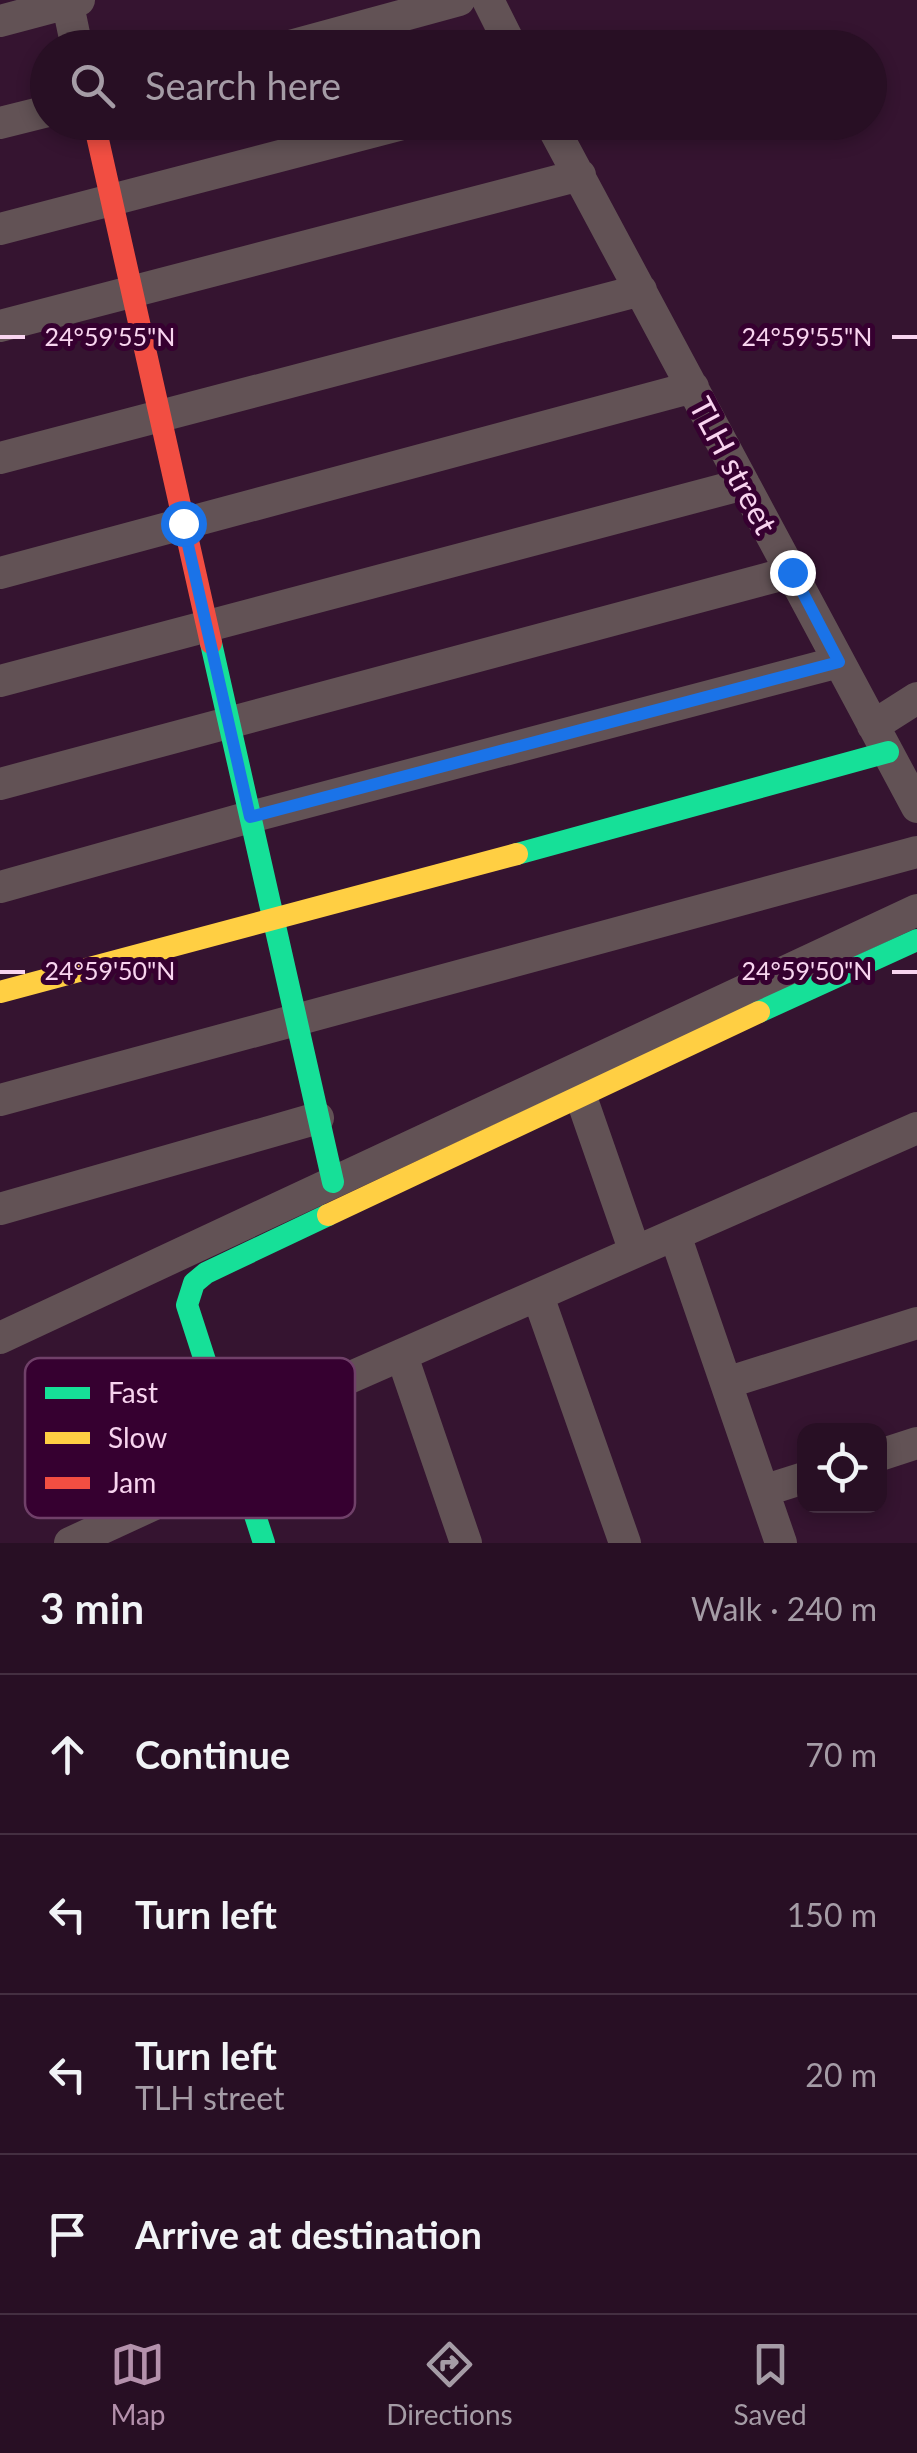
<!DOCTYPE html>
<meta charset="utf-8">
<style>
:root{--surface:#280f24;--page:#341d31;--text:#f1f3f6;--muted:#a59ca6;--line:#442f41;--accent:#b491ac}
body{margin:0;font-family:Lato,sans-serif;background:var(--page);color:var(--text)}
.controls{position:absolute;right:30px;bottom:30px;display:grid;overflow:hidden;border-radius:20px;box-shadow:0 5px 15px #0003}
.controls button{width:90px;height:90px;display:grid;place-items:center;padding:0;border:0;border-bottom:2px solid var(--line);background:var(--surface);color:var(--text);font:50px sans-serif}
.stop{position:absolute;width:30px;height:30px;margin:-22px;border:8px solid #1a73e8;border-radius:50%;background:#fff}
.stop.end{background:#1a73e8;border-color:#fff;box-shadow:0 2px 10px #0008}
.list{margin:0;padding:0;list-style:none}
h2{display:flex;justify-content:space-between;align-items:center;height:130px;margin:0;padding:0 40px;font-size:42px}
h2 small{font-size:32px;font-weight:400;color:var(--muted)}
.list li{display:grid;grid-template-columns:65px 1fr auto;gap:30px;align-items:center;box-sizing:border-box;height:160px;padding:0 40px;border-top:2px solid var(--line)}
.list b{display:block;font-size:38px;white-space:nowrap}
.list p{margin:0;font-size:32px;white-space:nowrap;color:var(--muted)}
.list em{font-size:32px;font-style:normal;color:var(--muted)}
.icon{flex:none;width:55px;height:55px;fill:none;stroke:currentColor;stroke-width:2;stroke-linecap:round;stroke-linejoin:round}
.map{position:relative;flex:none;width:917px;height:1543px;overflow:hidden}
.search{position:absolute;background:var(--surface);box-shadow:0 5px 15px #0003;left:30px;right:30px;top:30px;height:110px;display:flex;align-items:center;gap:25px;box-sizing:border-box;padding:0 35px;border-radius:55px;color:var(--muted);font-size:38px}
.sheet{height:770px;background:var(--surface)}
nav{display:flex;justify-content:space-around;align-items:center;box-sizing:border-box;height:140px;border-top:2px solid var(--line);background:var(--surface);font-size:28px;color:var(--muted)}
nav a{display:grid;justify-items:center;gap:5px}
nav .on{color:var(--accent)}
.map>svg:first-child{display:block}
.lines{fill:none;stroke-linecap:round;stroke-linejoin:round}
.street{stroke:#625255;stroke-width:32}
.fast{stroke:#16e098;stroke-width:22}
.slow{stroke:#ffcf43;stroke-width:22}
.jam{stroke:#f24e42;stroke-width:22}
.route{stroke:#1a73e8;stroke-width:12}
.ticks{fill:none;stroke:#f8d4ef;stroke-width:4}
.labels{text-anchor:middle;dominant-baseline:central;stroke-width:10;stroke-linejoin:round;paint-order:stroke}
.street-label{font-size:32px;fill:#f8d4ef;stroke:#360030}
.key{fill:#360030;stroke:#704069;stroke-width:2.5}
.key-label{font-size:28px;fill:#f8d4ef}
.ticks-label{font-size:25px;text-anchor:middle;fill:#f8d4ef;stroke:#360030;stroke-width:10;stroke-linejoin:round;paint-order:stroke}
</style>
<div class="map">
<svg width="917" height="1543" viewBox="0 0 917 1543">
<rect width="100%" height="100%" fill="#351430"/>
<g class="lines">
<path class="street" d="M67,0L77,48
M488,0L512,48
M0,21L79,0
M283,48L459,0
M550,122L917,807
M0,123L48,111
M0,229L410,122
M0,326L580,175
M0,458L641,290
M0,573L693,387
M0,681L744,484
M873,726L917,698
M0,784L792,572
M0,887L250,817L839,662
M580,1094L635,1252
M0,1100L917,852
M0,1209L318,1118
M675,1235L781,1543
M538,1296L625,1543
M0,1338L917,910
M402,1356L466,1543
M726,1383L917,1323
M226,1432L917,1128
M880,1455L917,1443
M763,1491L804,1478
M70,1543L237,1466"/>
<path class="fast" d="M211,643L333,1182
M517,854L888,752
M759,1012L917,940
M264,1543L187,1305L194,1283L206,1273L328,1215"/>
<path class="slow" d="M0,992L517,854
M328,1215L759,1012"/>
<path class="jam" d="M94,122L211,643"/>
</g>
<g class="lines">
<path class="route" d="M183,523L250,817L839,662L792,572"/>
</g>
<path class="ticks" d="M0,337H25M892,337H917M0,972H25M892,972H917"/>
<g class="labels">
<g class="street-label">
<text transform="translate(734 465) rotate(62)">TLH street</text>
</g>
</g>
<rect x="25" y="1358" width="330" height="160" rx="15" class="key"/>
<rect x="45" y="1387" width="45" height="12" fill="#16e098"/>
<rect x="45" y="1432" width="45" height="12" fill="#ffcf43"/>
<rect x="45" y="1477" width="45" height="12" fill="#f24e42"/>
<g class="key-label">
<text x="108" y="1403">Fast</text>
<text x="108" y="1448">Slow</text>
<text x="108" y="1493">Jam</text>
</g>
<g class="ticks-label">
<text x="110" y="346">24°59'55"N</text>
<text x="807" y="346">24°59'55"N</text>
<text x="110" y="980">24°59'50"N</text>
<text x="807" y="980">24°59'50"N</text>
</g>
</svg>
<div class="controls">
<button><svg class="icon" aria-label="locate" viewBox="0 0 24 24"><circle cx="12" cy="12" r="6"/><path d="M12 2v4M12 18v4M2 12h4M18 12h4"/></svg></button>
</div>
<div class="stop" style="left:183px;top:523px"></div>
<div class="stop end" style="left:792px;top:572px"></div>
<div class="search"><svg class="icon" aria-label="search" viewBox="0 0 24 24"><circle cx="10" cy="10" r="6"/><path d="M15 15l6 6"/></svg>Search here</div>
</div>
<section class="sheet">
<h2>3 min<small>Walk · 240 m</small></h2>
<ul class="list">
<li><svg class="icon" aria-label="ahead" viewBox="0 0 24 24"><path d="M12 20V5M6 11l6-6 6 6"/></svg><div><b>Continue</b></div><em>70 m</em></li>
<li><svg class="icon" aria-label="left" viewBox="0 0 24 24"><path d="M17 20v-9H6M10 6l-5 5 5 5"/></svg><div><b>Turn left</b></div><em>150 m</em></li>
<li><svg class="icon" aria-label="left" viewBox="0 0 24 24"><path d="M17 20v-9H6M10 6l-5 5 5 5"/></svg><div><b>Turn left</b><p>TLH street</p></div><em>20 m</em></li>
<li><svg class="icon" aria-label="arrive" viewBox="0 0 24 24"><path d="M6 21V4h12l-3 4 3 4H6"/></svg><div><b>Arrive at destination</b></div></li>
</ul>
</section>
<nav>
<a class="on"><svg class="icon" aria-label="map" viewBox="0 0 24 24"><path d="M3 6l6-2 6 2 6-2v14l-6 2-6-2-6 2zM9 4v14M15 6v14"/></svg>Map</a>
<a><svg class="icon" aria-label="directions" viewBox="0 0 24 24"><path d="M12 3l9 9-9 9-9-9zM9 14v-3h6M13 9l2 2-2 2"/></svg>Directions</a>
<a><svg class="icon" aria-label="saved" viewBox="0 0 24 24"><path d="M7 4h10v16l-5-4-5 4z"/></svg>Saved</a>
</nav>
